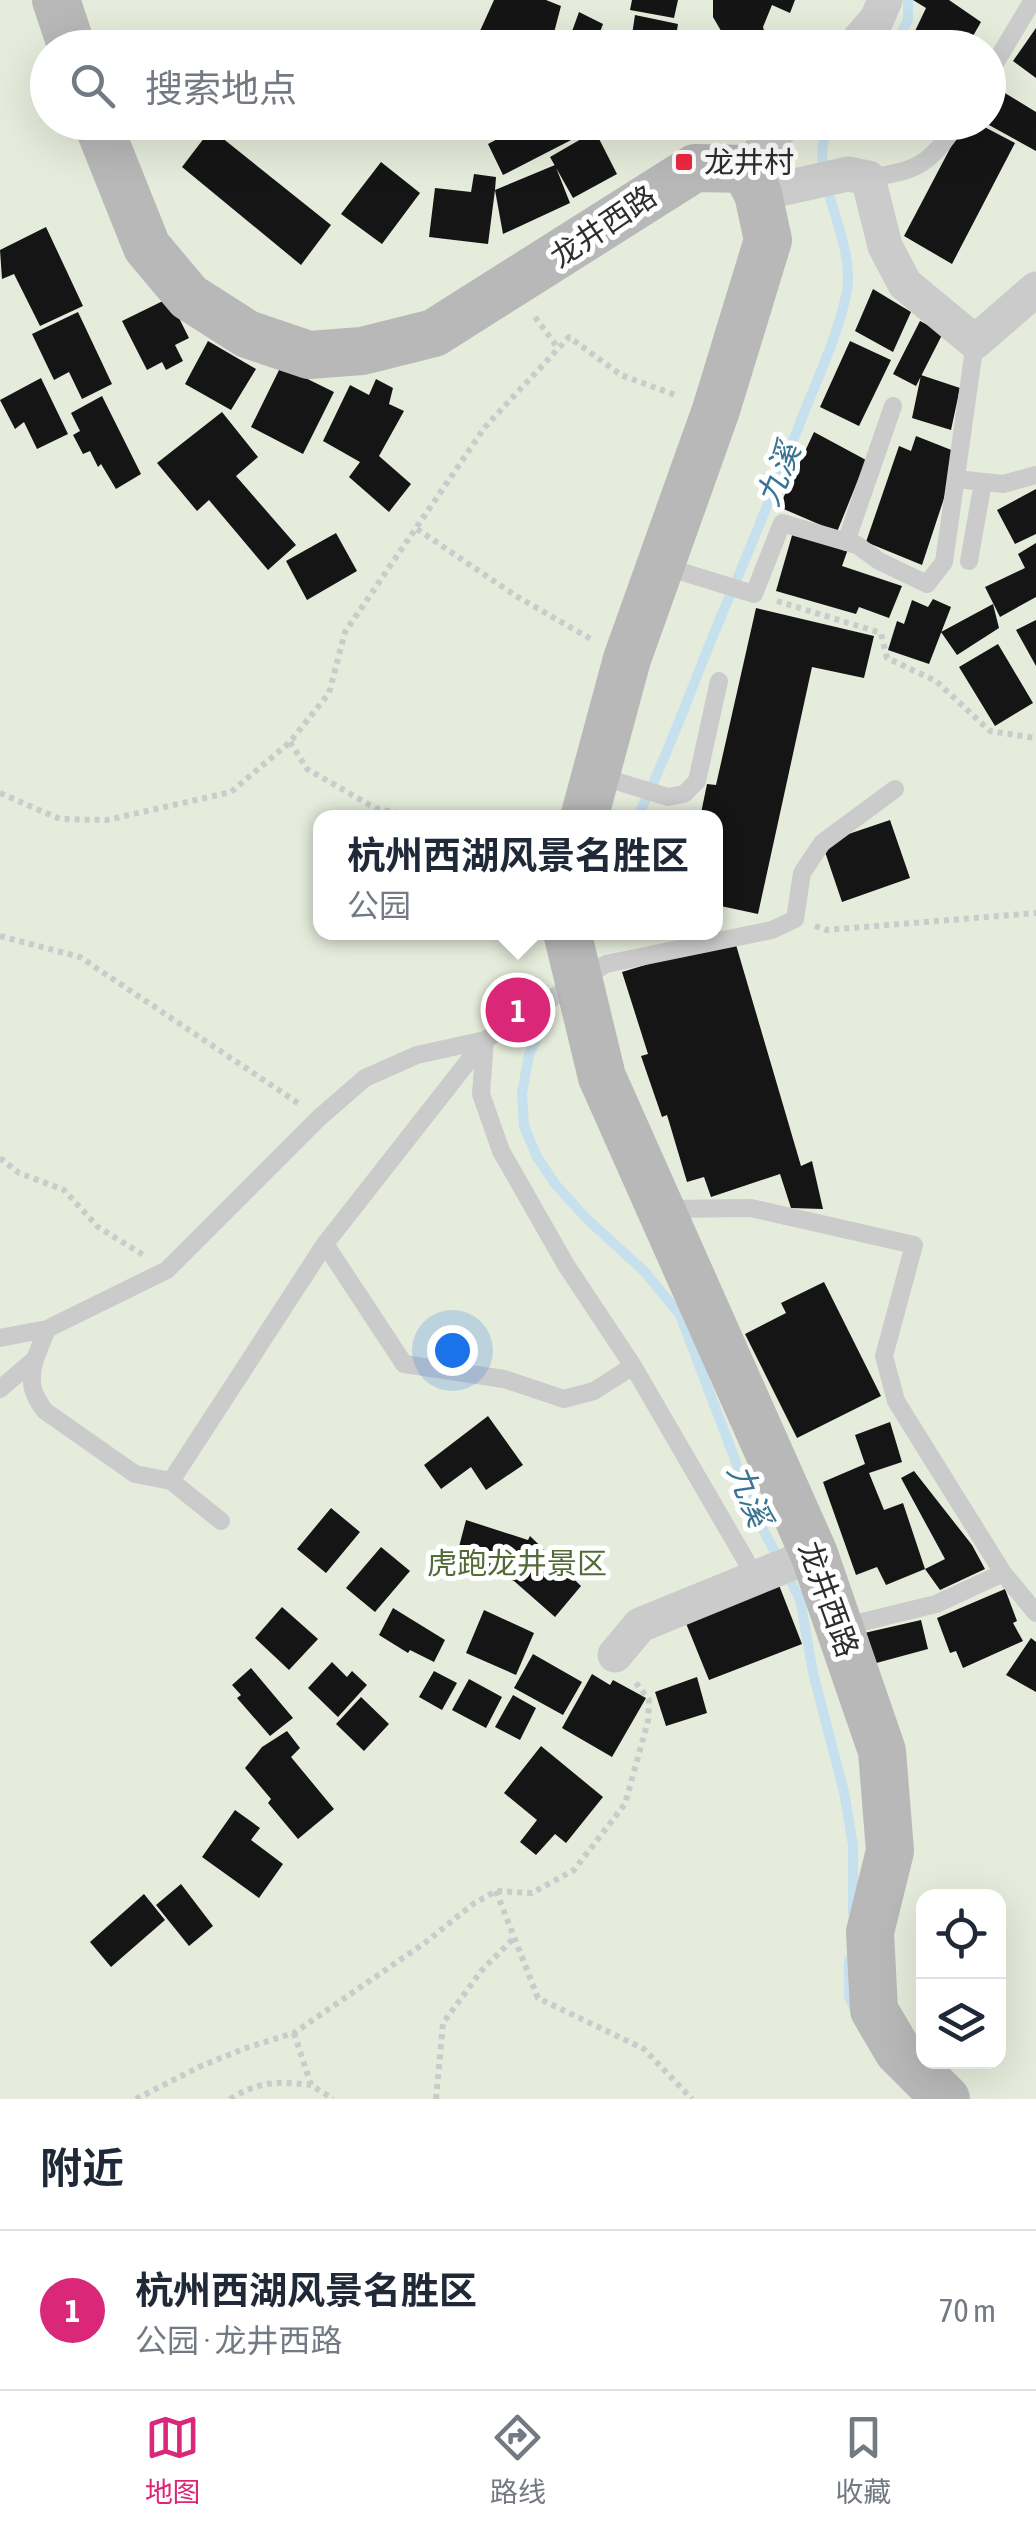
<!DOCTYPE html>
<html lang="zh">
<meta charset="utf-8">
<style>
:root{--surface:#fff;--page:#f2f2f3;--text:#1f2937;--muted:#747a83;--line:#e0e1e3;--accent:#db2777}
body{margin:0;font-family:"Asap Condensed","Noto Sans SC",sans-serif;background:var(--page);color:var(--text)}
.controls{position:absolute;right:30px;bottom:30px;display:grid;overflow:hidden;border-radius:20px;box-shadow:0 10px 40px #0002}
.controls button{width:90px;height:90px;display:grid;place-items:center;padding:0;border:0;border-bottom:2px solid var(--line);background:var(--surface);color:var(--text);font:50px sans-serif}
.you{position:absolute;left:452px;top:1350px;width:35px;height:35px;margin:-25px;border:8px solid #fff;border-radius:50%;background:#1a73e8;box-shadow:0 0 0 15px #1a73e833}
.badge{display:grid;place-items:center;width:65px;height:65px;border-radius:50%;background:var(--accent);color:#fff;font-size:32px;font-weight:700}
.pin{position:absolute;translate:-50% -50%;border:5px solid #fff;box-shadow:0 2px 10px #0006}
.popup{position:absolute;left:313px;top:810px;width:410px;height:130px;box-sizing:border-box;display:grid;place-content:center;border-radius:20px;background:var(--surface);filter:drop-shadow(0 2px 8px #0005);font-size:32px;white-space:nowrap;color:var(--muted)}
.popup b{font-size:38px;color:var(--text)}
.popup::after{content:'';position:absolute;left:50%;top:100%;margin-left:-20px;border:20px solid transparent;border-top-color:var(--surface)}
.list{margin:0;padding:0;list-style:none}
h2{display:flex;justify-content:space-between;align-items:center;height:130px;margin:0;padding:0 40px;font-size:42px}
h2 small{font-size:32px;font-weight:400;color:var(--muted)}
.list li{display:grid;grid-template-columns:65px 1fr auto;gap:30px;align-items:center;box-sizing:border-box;height:160px;padding:0 40px;border-top:2px solid var(--line)}
.list b{display:block;font-size:38px;white-space:nowrap}
.list p{margin:0;font-size:32px;white-space:nowrap;color:var(--muted)}
.list em{font-size:32px;font-style:normal;color:var(--muted)}
.icon{flex:none;width:55px;height:55px;fill:none;stroke:currentColor;stroke-width:2;stroke-linecap:round;stroke-linejoin:round}
.map{position:relative;flex:none;width:1036px;height:2099px;overflow:hidden}
.search{position:absolute;background:var(--surface);box-shadow:0 10px 40px #0002;left:30px;right:30px;top:30px;height:110px;display:flex;align-items:center;gap:25px;box-sizing:border-box;padding:0 35px;border-radius:55px;color:var(--muted);font-size:38px}
.sheet{height:290px;background:var(--surface)}
nav{display:flex;justify-content:space-around;align-items:center;box-sizing:border-box;height:140px;border-top:2px solid var(--line);background:var(--surface);font-size:28px;color:var(--muted)}
nav a{display:grid;justify-items:center;gap:5px}
nav .on{color:var(--accent)}
.map>svg:first-child{display:block}
.green{fill:#e5ecdb;fill-rule:evenodd}
.lines{fill:none;stroke-linecap:round;stroke-linejoin:round}
.stream{stroke:#c6e0ed;stroke-width:10}
.building{fill:#151515}
.path{stroke:#cbcbcb;stroke-width:6;stroke-dasharray:5 5;stroke-linecap:butt}
.lane{stroke:#cbcbcb;stroke-width:18}
.street{stroke:#cbcbcb;stroke-width:35}
.secondary{stroke:#b8b8b8;stroke-width:48}
.poi-dot{fill:#ed2840;stroke:#fff;stroke-width:4}
.labels{text-anchor:middle;dominant-baseline:central;stroke-width:10;stroke-linejoin:round;paint-order:stroke}
.poi-label{font-size:30px;fill:#2e2e2e;stroke:#fff;text-anchor:start}
.street-label{font-size:30px;fill:#2e2e2e;stroke:#fff}
.park-label{font-size:30px;fill:#536b39;stroke:#fff}
.water-label{font-size:32px;font-style:italic;fill:#387493;stroke:#fff}
</style>
<div class="map">
<svg width="1036" height="2099" viewBox="0 0 1036 2099">
<rect width="100%" height="100%" fill="#fff"/>
<path class="green" d="M0,0H1036V2099H0ZM48,48H988V122H48ZM320,818H716V932H320ZM924,1896H998V2062H924Z"/>
<g class="lines">
<path class="stream" d="M893,48L908,20V0
M637,818C671,749 695,677 725,607C753,542 779,477 805,410C820,373 837,336 846,296C860,239 798,164 833,122
M553,1000L529,1055L522,1093L524,1126L537,1157L556,1185L587,1219L645,1272L680,1315L758,1520L800,1599L813,1673L844,1792L853,1845V1913
M849,1960V1997L856,2011"/>
</g>
<path class="building" d="M494,0H546L561,6L550,48H482L475,42Z
M632,0H678L674,18L630,10Z
M713,0H795L790,13L772,5L763,27L769,48H731L713,17Z
M913,0H949L981,22L973,36L980,42L977,48H907L926,8Z
M579,12L603,24L594,48H566Z
M635,15L678,24L674,48H630Z
M1036,28V78L1013,61Z
M995,87L1036,112V151L989,125V100Z
M530,122H568L575,138L503,175L488,144Z
M964,122H975L1015,143L952,264L904,236Z
M211,129L331,225L301,265L182,167Z
M595,131L617,174L573,198L550,157Z
M381,162L420,193L382,244L341,214Z
M555,165L570,203L503,234L495,190L488,244L429,237L435,188L471,192L474,174L496,177L495,190Z
M46,227L83,306L40,326L14,274L2,279L0,250Z
M873,289L911,312L893,352L855,331Z
M169,298L189,338L175,345L183,361L166,370L162,362L147,370L122,321Z
M78,312L112,384L82,399L69,372L54,380L32,334Z
M920,321L943,333L916,386L893,374Z
M208,341L256,369L231,410L185,384Z
M850,341L891,360L859,426L820,407Z
M281,366L334,392L303,454L251,427Z
M921,375L960,388L951,430L912,418Z
M41,378L68,434L37,449L24,422L15,429L0,400Z
M376,379L393,388L389,404L404,411L379,456L411,484L389,512L349,477L360,462L323,441L350,385L369,395Z
M102,396L141,474L116,489L101,464L98,467L90,451L83,454L73,435L80,431L71,413Z
M222,412L258,457L236,476L296,545L268,570L209,500L197,511L157,463Z
M814,432L866,460L837,532L779,507Z
M916,436L959,453L922,565L866,542L899,446L911,451Z
M1036,489V534L1015,544L997,510Z
M793,532L848,549L842,566L902,586L889,618L859,607L856,614L776,591Z
M336,533L357,571L307,600L286,561Z
M1036,543V597L1000,617L985,587L1025,568L1018,554Z
M933,599L951,607L929,664L888,650L897,621L904,624L912,600L928,607Z
M993,604L999,628L957,655L941,632Z
M756,608L874,636L864,678L812,667L758,914L716,905V818H700L707,784L716,785Z
M1036,620V666L1016,630Z
M998,644L1033,703L995,726L959,667Z
M890,820L910,878L842,902L822,843Z
M734,938L801,1166L812,1161L823,1209L791,1208L780,1174L711,1197L704,1177L687,1182L667,1115L662,1117L641,1056L648,1054L622,972Z
M824,1282L881,1396L797,1438L745,1334L786,1313L781,1303Z
M488,1416L523,1465L486,1490L471,1467L441,1489L424,1465Z
M890,1422L902,1462L869,1473L884,1510L903,1503L925,1569L945,1559L901,1478L914,1471L972,1545L985,1569L940,1590L925,1569L886,1585L877,1567L856,1575L823,1482L865,1464L855,1435Z
M331,1508L360,1532L326,1573L297,1549Z
M466,1520L528,1540L530,1536L581,1586L555,1617L514,1581L455,1562Z
M381,1547L410,1571L375,1612L346,1588Z
M777,1580L802,1644L709,1680L683,1616Z
M1005,1589L1017,1621L1013,1623L1023,1641L963,1668L956,1651L950,1653L937,1618Z
M282,1607L318,1639L289,1670L255,1638Z
M393,1608L445,1640L434,1662L410,1650L408,1653L379,1635Z
M484,1610L534,1633L516,1675L466,1653Z
M921,1620L928,1649L869,1665L860,1634Z
M1031,1638L1036,1642V1692L1006,1675Z
M533,1654L582,1682L563,1715L514,1688Z
M332,1662L347,1677L352,1671L367,1685L338,1717L308,1688Z
M251,1668L293,1718L270,1736L237,1698L241,1695L232,1685Z
M434,1671L457,1683L442,1710L419,1697Z
M592,1674L610,1685L613,1680L646,1698L612,1757L562,1728Z
M697,1677L707,1713L666,1726L655,1692Z
M469,1679L502,1697L486,1728L452,1710Z
M513,1695L536,1708L520,1740L495,1727Z
M361,1697L389,1724L364,1751L336,1724Z
M287,1731L300,1748L291,1757L334,1809L298,1839L268,1803L271,1799L245,1768L262,1747Z
M541,1746L603,1797L566,1843L555,1834L536,1855L520,1842L537,1820L504,1793Z
M235,1810L260,1828L251,1840L283,1864L259,1898L202,1857Z
M181,1884L213,1926L189,1946L156,1905Z
M144,1894L165,1920L111,1967L90,1942Z"/>
<g class="lines">
<path class="path" d="M535,317L558,348
M417,529L516,596L591,639
M777,601L881,633L887,658L936,681L990,731L1036,738
M290,742L307,769L375,808L420,818
M0,793L60,819L107,820L231,792L290,742L329,693L345,632L485,427L569,337L621,375L678,396
M815,926L826,930L1036,913
M0,936L80,957L298,1103
M0,1158L19,1173L64,1190L98,1227L145,1256
M496,1891L538,1998L644,2049L692,2099
M294,2033L311,2085L333,2099
M136,2099L201,2066L246,2048L294,2033L426,1942L473,1904L496,1891L532,1893L574,1870L625,1804L648,1721L649,1700L633,1679
M230,2099C260,2081 277,2081 311,2085
M436,2099L443,2023L482,1970L514,1938"/>
<path class="lane" d="M988,75L1033,0
M868,178C919,170 928,166 958,122
M956,479L1003,484L1036,475
M846,542L893,406
M969,561L983,482
M663,566L754,594L782,523L857,545L879,561L927,584L944,562L975,342
M596,775L668,797L684,794L697,781L719,681
M485,1040L481,1094L501,1151L566,1265L633,1366L756,1578
M665,1209L751,1208L914,1245L884,1356L896,1401L1003,1573L1036,1613
M325,1244L404,1364L504,1379L564,1399L594,1391L633,1366
M0,1338L47,1329
M35,1359C29,1381 31,1393 45,1411L135,1474L171,1481
M0,1389L35,1359L47,1329L167,1270L320,1117L365,1078L417,1055L485,1040L606,964L772,930L795,919L802,873L822,843L895,789
M221,1521L171,1481L325,1244L485,1040
M842,1627L936,1604L1003,1573"/>
<path class="street" d="M852,48L877,19L885,0
M745,169L786,122
M758,194L848,174L868,178L885,246L905,284L975,342L1036,289
M615,1655L640,1625L814,1554"/>
<path class="secondary" d="M56,0L72,48
M97,122L147,247L189,297L247,334L309,355L362,351L434,333L695,168L745,169L758,194L768,240L716,410L627,659L584,818
M567,932L602,1077L814,1554L882,1751L890,1851L870,1932L874,2010L898,2051L946,2099"/>
</g>
<rect class="poi-dot" x="674" y="152" width="20" height="20" rx="5"/>
<g class="labels">
<g class="poi-label">
<text x="704" y="162">龙井村</text>
</g>
<g class="street-label">
<text transform="translate(603 226) rotate(-34)">龙井西路</text>
<text transform="translate(829 1599) rotate(70)">龙井西路</text>
</g>
<g class="park-label">
<text x="517" y="1563">虎跑龙井景区</text>
</g>
<g class="water-label">
<text transform="translate(778 474) rotate(-68)">九溪</text>
<text transform="translate(750 1495) rotate(68)">九溪</text>
</g>
</g>
</svg>
<div class="controls">
<button><svg class="icon" aria-label="locate" viewBox="0 0 24 24"><circle cx="12" cy="12" r="6"/><path d="M12 2v4M12 18v4M2 12h4M18 12h4"/></svg></button>
<button><svg class="icon" aria-label="layers" viewBox="0 0 24 24"><path d="M12 4l9 5-9 5-9-5zM3 14l9 5 9-5"/></svg></button>
</div>
<div class="you"></div>
<div class="pin badge" style="left:518px;top:1010px">1</div>
<div class="popup"><b>杭州西湖风景名胜区</b>公园</div>
<div class="search"><svg class="icon" aria-label="search" viewBox="0 0 24 24"><circle cx="10" cy="10" r="6"/><path d="M15 15l6 6"/></svg>搜索地点</div>
</div>
<section class="sheet">
<h2>附近<small></small></h2>
<ul class="list">
<li><span class="badge">1</span><div><b>杭州西湖风景名胜区</b><p>公园 · 龙井西路</p></div><em>70 m</em></li>
</ul>
</section>
<nav>
<a class="on"><svg class="icon" aria-label="map" viewBox="0 0 24 24"><path d="M3 6l6-2 6 2 6-2v14l-6 2-6-2-6 2zM9 4v14M15 6v14"/></svg>地图</a>
<a><svg class="icon" aria-label="directions" viewBox="0 0 24 24"><path d="M12 3l9 9-9 9-9-9zM9 14v-3h6M13 9l2 2-2 2"/></svg>路线</a>
<a><svg class="icon" aria-label="saved" viewBox="0 0 24 24"><path d="M7 4h10v16l-5-4-5 4z"/></svg>收藏</a>
</nav>
